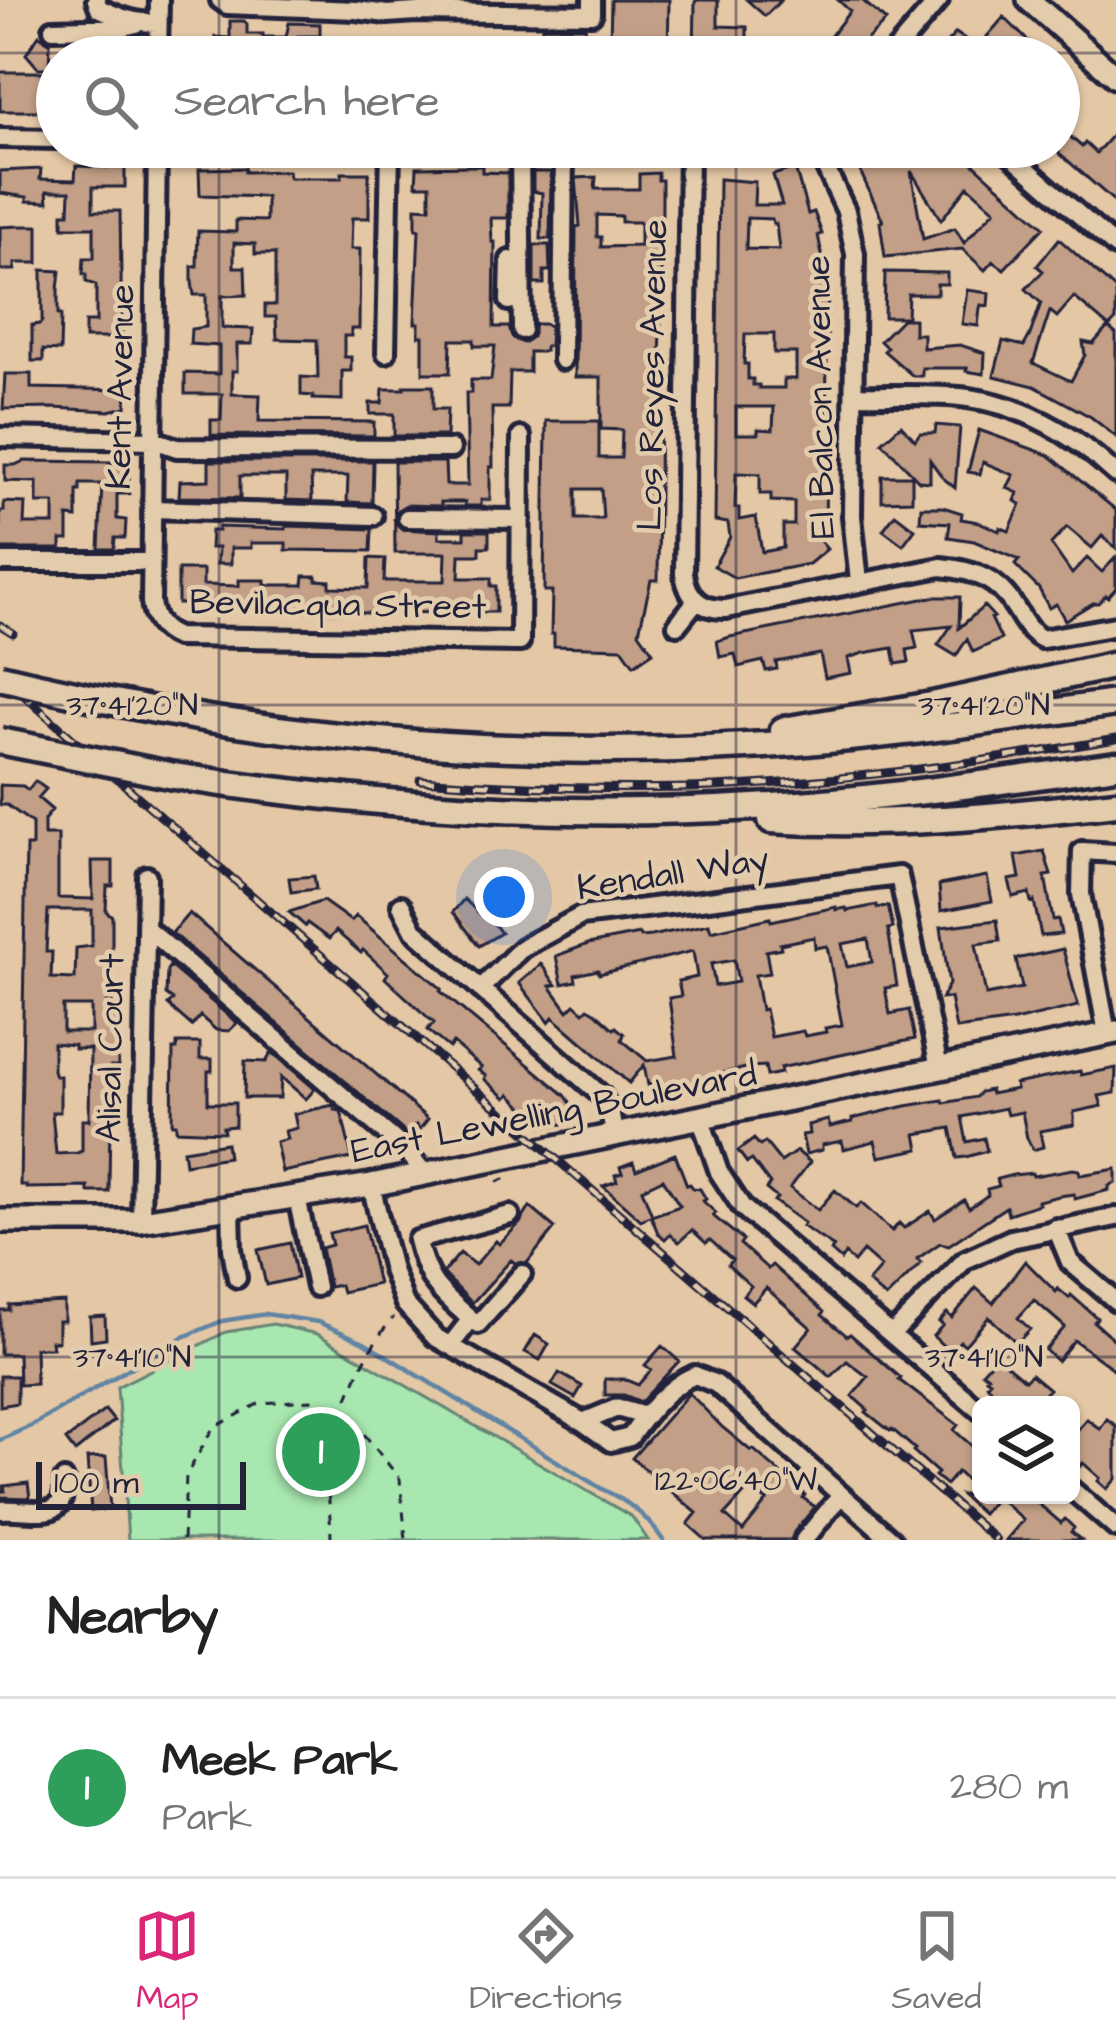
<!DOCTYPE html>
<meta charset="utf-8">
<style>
:root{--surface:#fff;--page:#f6f6f6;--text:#222;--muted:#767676;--line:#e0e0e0;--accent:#db2777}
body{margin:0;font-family:"Architects Daughter",sans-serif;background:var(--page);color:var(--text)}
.controls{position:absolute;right:36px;bottom:36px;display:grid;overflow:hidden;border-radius:18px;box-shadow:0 3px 9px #0004}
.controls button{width:108px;height:108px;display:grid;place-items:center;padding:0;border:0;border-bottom:3px solid var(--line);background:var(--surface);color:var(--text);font:60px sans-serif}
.scale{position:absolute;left:36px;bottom:30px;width:210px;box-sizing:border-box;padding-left:12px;border:6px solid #22223b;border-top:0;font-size:33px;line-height:42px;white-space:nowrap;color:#22223b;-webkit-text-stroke:9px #e3ccac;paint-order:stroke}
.you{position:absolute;left:504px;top:897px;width:42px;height:42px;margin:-30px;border:9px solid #fff;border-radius:50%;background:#1a73e8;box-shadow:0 0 0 18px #1a73e833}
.badge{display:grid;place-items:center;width:78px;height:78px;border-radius:50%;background:var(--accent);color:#fff;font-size:39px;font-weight:700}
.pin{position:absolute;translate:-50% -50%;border:6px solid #fff;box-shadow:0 3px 12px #0006}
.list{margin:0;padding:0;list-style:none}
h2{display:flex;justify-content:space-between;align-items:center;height:156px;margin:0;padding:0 48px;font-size:51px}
h2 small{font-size:39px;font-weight:400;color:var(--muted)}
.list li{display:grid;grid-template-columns:78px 1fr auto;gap:36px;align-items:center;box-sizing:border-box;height:180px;padding:0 48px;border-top:3px solid var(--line)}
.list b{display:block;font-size:45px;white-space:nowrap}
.list p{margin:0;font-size:39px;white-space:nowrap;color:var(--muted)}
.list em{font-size:39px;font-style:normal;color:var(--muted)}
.icon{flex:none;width:66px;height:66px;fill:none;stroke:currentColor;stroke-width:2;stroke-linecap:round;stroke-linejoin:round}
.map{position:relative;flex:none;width:1116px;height:1540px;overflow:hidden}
.search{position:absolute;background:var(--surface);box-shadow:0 3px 9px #0004;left:36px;right:36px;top:36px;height:132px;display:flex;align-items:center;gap:30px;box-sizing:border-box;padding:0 42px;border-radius:66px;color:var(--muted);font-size:45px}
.sheet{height:336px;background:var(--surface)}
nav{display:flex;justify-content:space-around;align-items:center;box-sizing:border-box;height:168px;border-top:3px solid var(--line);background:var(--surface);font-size:33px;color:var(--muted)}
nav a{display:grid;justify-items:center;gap:6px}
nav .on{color:var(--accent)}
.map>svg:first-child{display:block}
.green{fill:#a8e8b0;stroke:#658576;stroke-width:3}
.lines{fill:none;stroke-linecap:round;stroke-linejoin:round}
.stream{stroke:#6084a4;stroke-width:4.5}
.building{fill:#c29f86;stroke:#22223b;stroke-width:3;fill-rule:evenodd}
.minor-casing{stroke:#22223b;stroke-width:26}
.major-casing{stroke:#22223b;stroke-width:30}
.highway-casing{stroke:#22223b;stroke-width:33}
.path{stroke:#22223b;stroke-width:3;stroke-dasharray:9 9;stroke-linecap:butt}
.minor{stroke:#e3ccac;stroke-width:16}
.major{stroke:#e3ccac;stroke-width:21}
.highway{stroke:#e3ccac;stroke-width:24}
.rail-casing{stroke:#22223b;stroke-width:9}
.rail{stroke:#e3ccac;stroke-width:4.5;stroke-dasharray:14;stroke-linecap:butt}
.highway-bridge-casing{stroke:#22223b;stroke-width:33;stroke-linecap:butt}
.highway-bridge{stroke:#e3ccac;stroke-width:24}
.ticks{fill:none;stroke:#22223b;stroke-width:3;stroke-opacity:0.45}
.labels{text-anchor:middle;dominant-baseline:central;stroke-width:9;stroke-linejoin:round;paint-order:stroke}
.street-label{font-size:36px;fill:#22223b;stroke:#e3ccac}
.ticks-label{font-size:30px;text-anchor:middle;fill:#22223b;stroke:#e3ccac;stroke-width:9;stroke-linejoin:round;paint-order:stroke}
</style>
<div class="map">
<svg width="1116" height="1540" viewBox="0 0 1116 1540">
<rect width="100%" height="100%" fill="#e4c7a5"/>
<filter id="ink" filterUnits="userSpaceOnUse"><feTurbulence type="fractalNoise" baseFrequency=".00833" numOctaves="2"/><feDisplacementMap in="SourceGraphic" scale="24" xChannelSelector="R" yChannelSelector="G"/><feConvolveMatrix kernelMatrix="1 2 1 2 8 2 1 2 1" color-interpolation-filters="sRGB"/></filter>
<g filter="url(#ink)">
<path class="green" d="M273,1324L317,1334L632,1517L648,1540H128L117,1387L226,1332Z"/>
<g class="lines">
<path class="stream" d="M0,1440L33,1425L181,1338L222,1321L266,1314L318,1322L364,1342L602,1489C629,1502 646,1515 663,1540"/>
</g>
<path class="building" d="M611,0H669L668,57H549V43H542V26L585,27L589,43H610Z
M697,0H718V26L747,27V40H742L736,48H718V57H694L695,2Z
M747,0H781L765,16Z
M838,0H862L886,21L859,47L861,49L854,57H785L799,41L816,55L850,11Z
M1004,17L1034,47L1026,57H948L940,50L956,33L977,48Z
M230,21H244L247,24V34H263V37H286L289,23L320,24V36H298V56L215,57V37L230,38Z
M39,35L50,43L49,68H38L26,54Z
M108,40L109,57H80L81,49H76V41Z
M1059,67L1080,86L1068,99L1077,107L1059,127L1082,147L1085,143L1096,153L1116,131V203L1059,153Z
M0,72H46V93H53V111H0Z
M849,147H955L1044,227L1004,269L993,261L985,270L962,249L885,257L880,222L883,221ZM911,171L941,220L968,186L995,210L964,243L955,228L923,239Z
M76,166L125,168V187H93V211H120L122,338H85V322H96V285L86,282V274H83L84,258H94V227H63V213H69L70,191H47L48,202L27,201V197L0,193V171L41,169L40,179L75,180Z
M469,166H482V172L508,173V218H491L492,242H495L494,327H509L512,337L523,343L532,337L535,324H544L550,326L549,346H545V351L542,352H529V372H510L509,408H492L493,467H490V500H481V506H465V502H441V506L406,505L397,511L394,519L402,529L439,531V538H465V531H489V547H480V555H460L459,578H491V586H496V612L367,613L186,607V604H178V570H203V585L239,586V580H265V585H303L304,576H316V580L330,581V587L368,588L369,558L385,559L384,581H445L446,553H395L394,462H445L446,485H468L466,393H471V380H491L495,346H474V340H451L450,373H423V336H419V323H415L419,229H416V207L430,208V185H416L417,167Z
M245,168V172L288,171L289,178H342V173H369V218H352L351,249H360L359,329H351V336H344V357H351V371H342V400L313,399V396L301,395V377L318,378L317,340L277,339L276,317H265V305H275V254H255V244L234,243V267H245L246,295L222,296V328L253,329L252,344H237V371H232V394L260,395L259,421L374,422V436L211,435V420H221L222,394H185V373L219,374V346L190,344L191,329L206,327V295H194L192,282V266H197L198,231L236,232V220L266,221V197L200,195L199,169Z
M795,168L808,214L814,212L822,234L818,235L823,260H828L825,537L820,541L827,549L809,564L735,578L714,566L730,537L728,523L715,521L719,179L755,182L754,205H782L773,175ZM747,218L772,219L773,224H776L779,250L746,249ZM745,334H774V353H796V379H784V388H759V385H753V379H748V364H744ZM736,407H774L773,430L758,429V434H736ZM736,473L760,474V494H771V501L794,502V525H783V548L762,552L756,517L739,520V508H735Z
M533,172H551L550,239H541L542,193L533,191Z
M658,173V180H662V204L658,580H651L639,632L653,652L634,665L622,648L554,646V634H551L552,591H544L546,421H599V458H621L622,430L601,429V377H575L576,227L580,226L576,178L596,177L595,189H639V174ZM597,215L621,216V222H640V246L601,247V237H597ZM576,489H601L603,519H576Z
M19,226H38V263H15V270H0V227Z
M1059,239L1116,290V320L1109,327L1074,297L1057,317L1050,311L1033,363L1071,381L1085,355L1083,342L1093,344L1108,327L1116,334V437L1091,417L1034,386L994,376L1003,341L1024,346L1030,335L1041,303L1026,289L1043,271L1037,266Z
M534,245H549L550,271H544V284H534Z
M42,270L60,271L58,289V315H61L60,351L43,350V361H32V325L40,324L42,321Z
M885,272L947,273V284H937V294H908L907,317H884Z
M967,290L989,293L988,306L981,305L980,308L978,326L962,324Z
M902,319H914V334H923V348L960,345L985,353L984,374L966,371L967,368H922V376H913L884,351L887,348L880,341Z
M5,374H31V388L127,390L126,407L109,411L53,408L3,409Z
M404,386H433V409H447L446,436H394V414H370V403H382L383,389H404Z
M901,425L915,440L920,433H935L936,425L960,427L955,488L943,478L930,460V482L919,481L882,442Z
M979,430L1049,455L1116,510V548L1102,536L1092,548L1067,527L1051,544L1072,574L1087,558L1102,572L1116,557V588L1108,597L1106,595L1098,603H1093L1065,620L1056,604L1049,608L1039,589L1015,565L1019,560L974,541L948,537L950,523L920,521L921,507H943L962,513L961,519L979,522L999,531L1000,527L1009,531L1021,504L1015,501L1018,493L1007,488L1014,475L983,462L980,474L968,472Z
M24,461L111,462V464H120V467H129V494H117V519L126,520L125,538H115L114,549H99L102,484H80V491H77V518L68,517V540H61V549H0V511H4V502L25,503L24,524H54V503H37V482L5,481V465H15Z
M209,461H373L372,503L347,502L348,476H311L312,501L286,500V476H240V498L179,497L180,481L209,480Z
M882,476H912V500L882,501Z
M895,514L915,529L903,545L883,530Z
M286,526L372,529L371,551L286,550V543H251V548H231V564H217L218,548H210L211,531H218V527L286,529Z
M932,597H960L959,628L984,606L994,617L991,618L1001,639L973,652L967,639L956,656L938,645L951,626L913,630L917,648L907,650L909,662L896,664L893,648L864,653L848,658L851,673L825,678L820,654L776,662L777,669L766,671L763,661L738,667L735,654L720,657L717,641L730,637Z
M35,781L46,789L38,798L52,810L44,820V835H58V898L93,899L92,861H113V886H107L106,911L112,916V979H108V1003H112L111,1010H118V1067H110V1090H113V1110H110L109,1192H88V1187L26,1188V1185H20L26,846H32V823L7,805H0V785L23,786L28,790ZM48,910H92V946L76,948L75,979L51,978L52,952H46ZM63,1006H91V1032H63ZM53,1043L74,1045V1049H90L89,1120H82V1151L77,1153L56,1154L52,1112H60V1076H55L53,1070Z
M1044,851L1051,875L1045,876L1053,920L1058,919L1061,934L1041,936L1034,901L1031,902L1029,893L1013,897L1009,880L1020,878L1016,856Z
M314,876L316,889L291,892L289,878Z
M987,876L992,901L941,911L939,885Z
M464,899L482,916L486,913L501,933L479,946L453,912Z
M323,901L351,921L356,916L442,989L440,991L565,1095L577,1112L563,1124L542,1126L510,1094L506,1098L484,1079L486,1076L478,1070L481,1067L453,1043L449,1048L427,1030L434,1023L385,978L388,973L363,950L361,953L336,931L329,939L307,923L305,926L289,912Z
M877,905V908L888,906L893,928L888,929L897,986L885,988L890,1014L909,1010L915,1039L780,1068L781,1073L767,1076L765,1066L751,1067L713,1075L714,1080L666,1090V1088L654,1090L653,1084L648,1085L644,1065L629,1083L553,1017L549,1022L519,983L541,964L556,985L550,986L568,1011L575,1004L584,1012L588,1008L595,1012L614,1029L616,1027L624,1034L622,1040L647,1061L677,1056L669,998L681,996L678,981L697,977L693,951L599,974L598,970L575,975L576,981L562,984L556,956L588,944L639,934L640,937L651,936L709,924L711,931L770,918L771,921L836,907V910L846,908L847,911ZM814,937L815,948L827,946L842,1025L825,1028L826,1032L805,1036L803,1031L771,1037L765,1009L761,1010L755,975L770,973L766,951L781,948L780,944ZM868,939L872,962L847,967L842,944ZM734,960L738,982L715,986L711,964Z
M189,913L428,1119L420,1129L416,1125L408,1135L172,933Z
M997,920L1000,941L976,944L986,995L1022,988L1016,959L1063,949L1078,1006L1014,1021L956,1029L950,998L941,999L949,984L941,927Z
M170,966L237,1023L229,1031L216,1030L200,1016L192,1026L168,1005L173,1000L166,995L167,970Z
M177,1043H200V1059H212V1071H208V1103H235V1126L223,1127L224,1132L176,1130V1124H172L173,1049H177Z
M272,1052L315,1089L306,1099L281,1077L280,1098H244L245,1061L266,1062Z
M1116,1068L1115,1093L1099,1096L1102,1106L1074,1112V1125L1040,1131L1043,1147L1033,1150L1027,1138L1022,1112L1007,1115L1005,1108L962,1117L967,1142L984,1138L987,1151L966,1157L957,1158L951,1128L916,1134L919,1149L879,1157L875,1141L844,1149L842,1141L822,1145V1150L806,1154L802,1135L809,1134L808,1125L828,1120L830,1127L852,1122V1119L906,1106L943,1100L944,1103L976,1097L980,1092L990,1090L991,1094L1016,1089L1015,1084L1080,1071L1081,1075Z
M333,1105L335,1110L341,1111L352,1158L282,1172L276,1142L287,1139L285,1131L297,1128L294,1114Z
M754,1139L760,1146L765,1142L781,1162L797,1151L810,1162L790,1188L818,1210L835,1190L856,1208L861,1203L892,1231L899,1223L904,1228L930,1211L935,1219L964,1200L969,1208L988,1195L987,1189L999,1186L997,1179L1013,1175L1032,1173L1033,1176L1073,1169L1079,1170L1080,1175L1116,1169V1182L1109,1186V1190L1086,1196L1075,1199L1074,1194L1059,1196L1038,1201L1039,1204L1008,1214L1006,1207L949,1245L940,1243L917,1259L921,1263L886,1298L868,1282L881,1267L863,1251L854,1262L845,1254L841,1260L831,1251L834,1247L802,1226L804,1223L774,1201L777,1198L766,1189L770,1184L752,1160L747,1163L738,1151Z
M226,1143L228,1157L185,1164L183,1150Z
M675,1154L687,1185L690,1184L693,1188L700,1189L706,1199L703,1201L716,1213L713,1216L743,1240L740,1244L768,1269L772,1265L824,1312L822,1315L847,1336L850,1334L901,1378L899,1380L958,1425L954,1430L981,1454V1477L973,1486L957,1472L946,1485L935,1476L938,1473L913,1451L915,1449L892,1429L890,1431L866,1412L868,1410L852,1396L868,1377L847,1361L831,1377L795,1347L811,1328L766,1288L753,1303L743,1295L751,1286L728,1265L732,1260L710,1240L706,1243L692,1230L679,1242L670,1234L665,1239L658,1233L651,1216L680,1206L663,1179L642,1189L652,1215L641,1220L603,1186L617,1181L615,1175L622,1173L620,1167L633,1162L636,1170Z
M530,1207L555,1228L527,1263H515L511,1260L472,1303L443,1273L460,1253L475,1265L496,1241L499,1244L520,1223Z
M364,1225L378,1284L342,1292L340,1285L329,1287L321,1248L332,1245L329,1233Z
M290,1243L297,1278L266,1285L258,1250Z
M1025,1261L1056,1292L1058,1289L1069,1298L1071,1295L1095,1316L1097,1318L1094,1322L1116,1341V1371L1074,1340L1057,1361L1045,1350L1065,1327L1034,1300L1018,1318L1030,1329L1017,1343L989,1317L965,1345L960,1341L950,1352L933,1336L943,1325L939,1322L947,1313L952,1318L976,1288L993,1303Z
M64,1302V1321H58V1341H51L52,1348H35L36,1384L19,1385L18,1354H0V1310H9V1305Z
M105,1316L106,1338L91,1340L90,1317Z
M535,1335L549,1344L540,1360L525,1352Z
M662,1346L679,1361L641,1402L624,1395H605V1379H624L638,1385L651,1370L645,1365Z
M996,1356L1025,1380L1031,1374L1049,1389L1043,1395L1052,1405H1016L1001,1392L999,1395L990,1388L987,1384L990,1381L986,1378L988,1376L982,1372Z
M559,1373L582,1386L575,1398L552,1385Z
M0,1376H17V1403L0,1406Z
M689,1393L722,1427L751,1451L753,1449L805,1495L803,1498L815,1507L794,1532L791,1540H706L688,1524L697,1513L632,1458ZM750,1487L767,1501L743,1531L725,1515Z
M105,1410L114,1421L75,1452L66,1440Z
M1087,1419L1100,1429L1107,1419L1116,1426V1479L1107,1489L1098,1481L1100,1478L1083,1463L1081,1466L1071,1458V1437Z
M106,1457L110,1509L91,1511L87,1458Z
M28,1483L30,1498L0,1497V1491H5L4,1486Z
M961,1495H1039L1034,1500L1061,1523L1065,1519L1074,1528L1071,1532L1081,1540H1006L1023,1520L997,1497L982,1514Z"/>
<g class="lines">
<g class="minor-casing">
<path id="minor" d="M96,0L99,8C120,18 135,23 158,23
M220,0L227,5L356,10L387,14L416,12L592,14V0
M53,29L123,27L136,24
M158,57L159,0
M890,57L939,0
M0,138L57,139
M157,147L151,602C153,619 160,630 177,637L520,642L521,437
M520,147L522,330
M689,147L684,574C688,598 701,610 726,609L941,567C975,570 998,579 1016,609C1024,622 1029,632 1042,639L1116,626
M816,147L846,211L855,254L852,516L859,582
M1002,147L1116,247
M509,301L510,260
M386,353L390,147
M562,360L564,147
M854,395C891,396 931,393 968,398C1024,405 1075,436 1116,474
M0,437L154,440L177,448L451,449
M153,509L373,516
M407,518L521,519
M0,562H151
M677,625L696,601
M401,905L414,930L602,1096L611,1116L614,1134
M146,928L406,1150L425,1174
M480,989L522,948L581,916L899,876L939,1068
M1107,1033L1081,894L1082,851L1116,853
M700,1117L719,1172L742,1207L981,1411
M371,1185L392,1270L405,1304L435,1337L583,1422L611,1442L630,1437C647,1413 667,1387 695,1375L716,1384L892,1540
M297,1197L316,1287
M231,1208L232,1249L237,1278
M141,1221L147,876
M1056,1228L1070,1262L1116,1301
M471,1319L478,1324L522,1274
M892,1334L965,1260L1011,1239L1116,1217
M450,1346L471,1319C438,1290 428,1284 417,1240L510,1215
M583,1422L617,1408L645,1416
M1071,1489L1116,1528
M0,1510C33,1507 67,1525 64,1480
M804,1540L841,1495"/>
</g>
<g class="major-casing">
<path id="major" d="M1029,0L1116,77
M0,1221H141L371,1185L1116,1032"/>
</g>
<g class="highway-casing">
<path id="highway" d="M34,685C268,739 508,759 747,746C870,740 993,720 1116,703
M783,730L932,705L1116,665
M174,776C366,806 560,819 754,807C876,800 996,782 1116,765
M771,820C885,827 1002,816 1116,803"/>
</g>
<path class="path" d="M497,1182L512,1176
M183,1540L186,1476L213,1428L260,1403L311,1400L352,1419L400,1479L406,1540
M331,1540C331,1518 327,1495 329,1473C335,1423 360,1355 394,1317"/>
<use href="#minor" class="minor"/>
<use href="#major" class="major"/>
<use href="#highway" class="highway"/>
<g class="rail-casing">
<path id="rail" d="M0,625L13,633
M0,674L120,781L996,1540
M420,780C518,787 617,791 714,787C849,781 983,762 1116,739"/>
</g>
<use href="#rail" class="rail"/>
<g class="highway-bridge-casing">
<path id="highway-bridge" d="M0,677L34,685
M0,741L174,776"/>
</g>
<use href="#highway-bridge" class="highway-bridge"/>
</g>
</g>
<path class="ticks" d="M219,0V57M736,0V57M0,53H1116M219,147V1540M736,147V1540M0,705H1116M0,1357H1116"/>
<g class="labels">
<g class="street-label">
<text transform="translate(653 375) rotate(-89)">Los Reyes Avenue</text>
<text transform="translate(121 387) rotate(-89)">Kent Avenue</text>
<text transform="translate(821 397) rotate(-91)">El Balcon Avenue</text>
<text transform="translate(338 605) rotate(1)">Bevilacqua Street</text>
<text transform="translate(673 874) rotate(-9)">Kendall Way</text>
<text transform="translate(111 1048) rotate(-89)">Alisal Court</text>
<text transform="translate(554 1113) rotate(-11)">East Lewelling Boulevard</text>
</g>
</g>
<g class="ticks-label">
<text x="132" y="715">37°41'20"N</text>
<text x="984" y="715">37°41'20"N</text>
<text x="132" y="1367">37°41'10"N</text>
<text x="984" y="1367">37°41'10"N</text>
<text x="736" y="1490">122°06'40"W</text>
</g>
</svg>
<div class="controls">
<button><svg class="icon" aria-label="layers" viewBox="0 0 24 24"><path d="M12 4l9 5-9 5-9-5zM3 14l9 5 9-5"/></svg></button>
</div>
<div class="scale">100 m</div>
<div class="you"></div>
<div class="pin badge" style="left:321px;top:1452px;background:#2e9e5b">1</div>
<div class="search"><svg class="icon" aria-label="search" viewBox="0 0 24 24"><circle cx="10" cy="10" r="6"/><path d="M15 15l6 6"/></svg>Search here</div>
</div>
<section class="sheet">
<h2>Nearby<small></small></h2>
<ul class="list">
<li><span class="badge" style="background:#2e9e5b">1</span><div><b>Meek Park</b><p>Park</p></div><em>280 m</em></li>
</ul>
</section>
<nav>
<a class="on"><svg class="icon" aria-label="map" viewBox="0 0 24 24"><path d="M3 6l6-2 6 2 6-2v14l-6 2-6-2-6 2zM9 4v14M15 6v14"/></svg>Map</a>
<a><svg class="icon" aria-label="directions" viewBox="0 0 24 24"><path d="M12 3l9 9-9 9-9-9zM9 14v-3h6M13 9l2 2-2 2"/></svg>Directions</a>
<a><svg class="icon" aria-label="saved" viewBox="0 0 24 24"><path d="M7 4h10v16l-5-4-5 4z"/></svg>Saved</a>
</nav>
